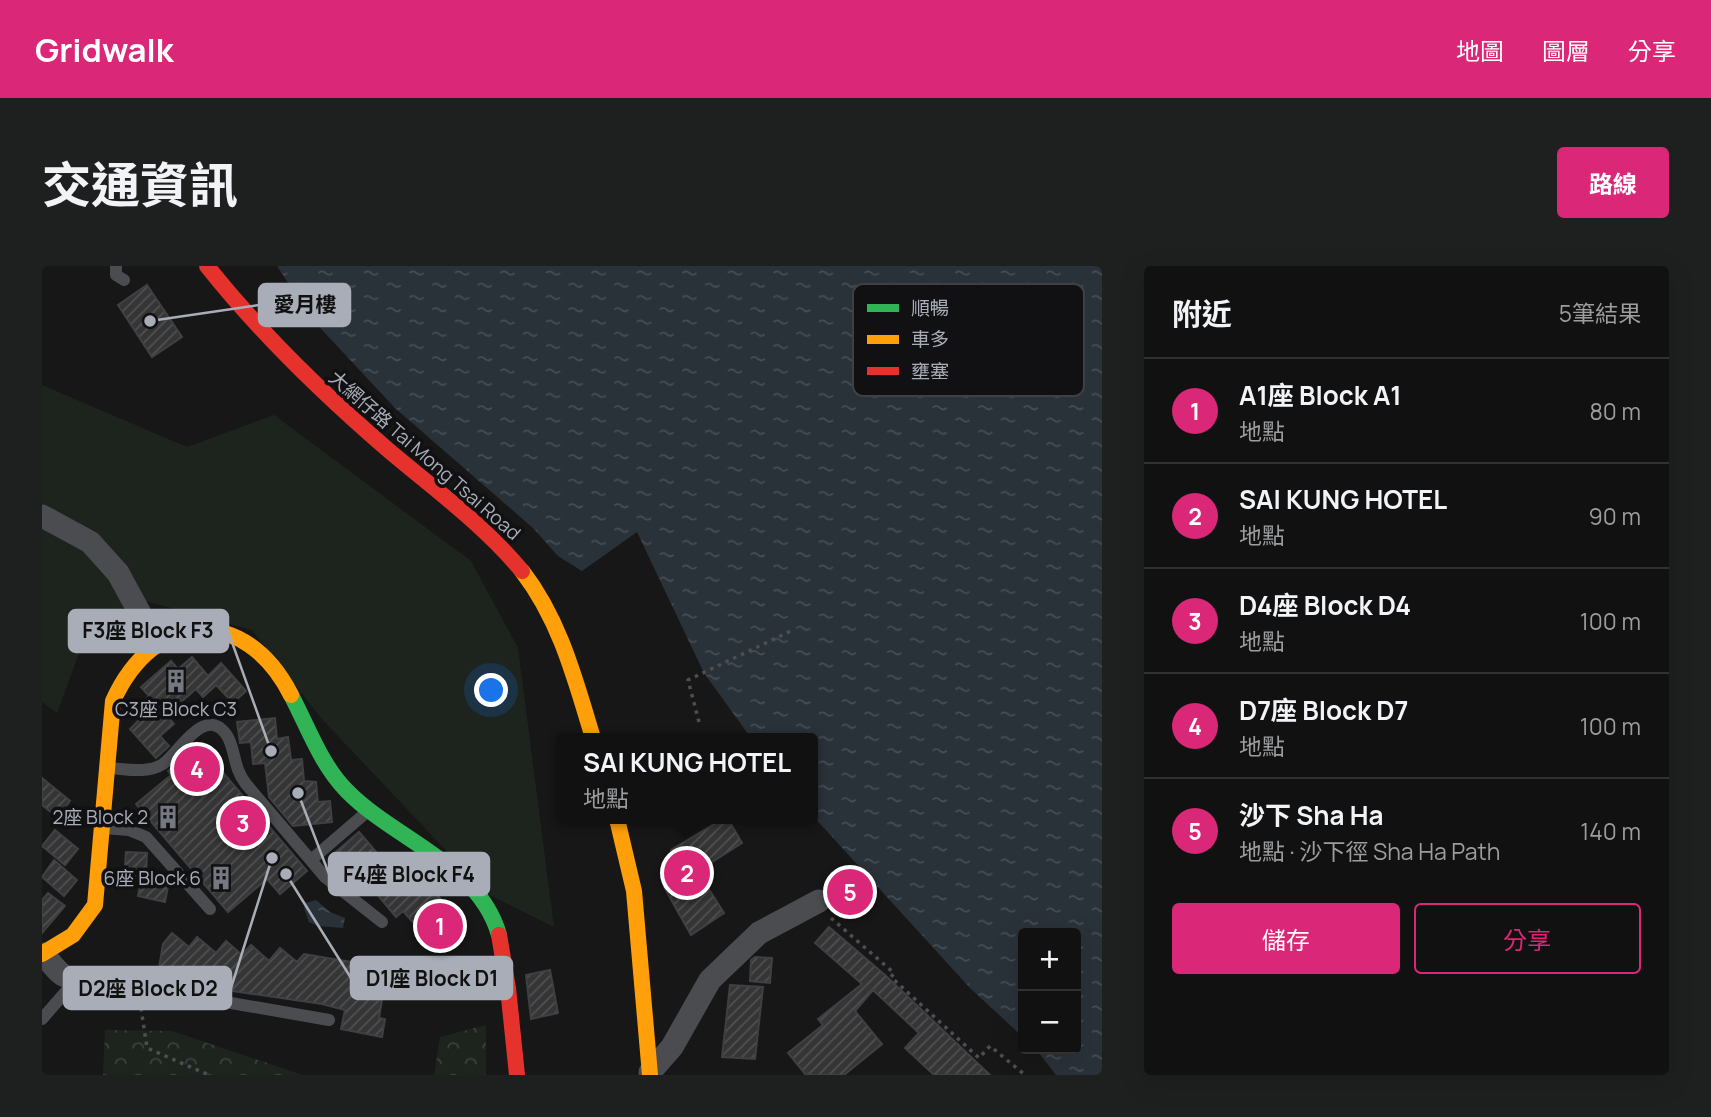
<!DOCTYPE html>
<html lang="zh-TW">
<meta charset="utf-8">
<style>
:root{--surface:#111;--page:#1e1f1f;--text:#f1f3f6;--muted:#9c9d9f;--line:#303131;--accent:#db2777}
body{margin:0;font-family:Manrope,"Noto Sans TC",sans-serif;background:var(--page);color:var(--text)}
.controls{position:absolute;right:21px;bottom:21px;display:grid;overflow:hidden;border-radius:7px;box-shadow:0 7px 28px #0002}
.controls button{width:63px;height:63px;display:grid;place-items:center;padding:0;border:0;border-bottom:2px solid var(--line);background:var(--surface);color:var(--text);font:35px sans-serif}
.you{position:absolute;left:450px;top:425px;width:24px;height:24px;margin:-18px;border:5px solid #fff;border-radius:50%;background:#1a73e8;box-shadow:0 0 0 10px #1a73e833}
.badge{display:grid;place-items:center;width:46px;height:46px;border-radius:50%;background:var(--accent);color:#fff;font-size:23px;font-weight:700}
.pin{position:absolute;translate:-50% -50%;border:4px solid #fff;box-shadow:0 2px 7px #0006}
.popup{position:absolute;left:514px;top:467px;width:262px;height:91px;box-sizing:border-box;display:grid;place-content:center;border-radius:7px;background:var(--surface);filter:drop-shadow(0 2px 5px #0005);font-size:23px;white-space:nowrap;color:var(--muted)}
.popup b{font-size:26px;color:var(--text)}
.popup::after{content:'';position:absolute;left:50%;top:100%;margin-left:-14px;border:14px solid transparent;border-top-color:var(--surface)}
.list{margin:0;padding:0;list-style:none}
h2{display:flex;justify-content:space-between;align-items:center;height:91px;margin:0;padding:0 28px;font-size:30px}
h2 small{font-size:23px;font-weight:400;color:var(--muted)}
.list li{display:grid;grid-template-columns:46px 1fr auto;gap:21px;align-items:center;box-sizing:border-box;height:105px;padding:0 28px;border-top:2px solid var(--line)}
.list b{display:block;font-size:26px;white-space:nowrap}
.list p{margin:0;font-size:23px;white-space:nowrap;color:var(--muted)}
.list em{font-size:23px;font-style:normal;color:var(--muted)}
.actions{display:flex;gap:14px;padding:21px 28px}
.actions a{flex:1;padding:16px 0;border:2px solid var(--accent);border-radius:7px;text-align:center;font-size:24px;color:var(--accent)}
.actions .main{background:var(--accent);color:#fff}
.map{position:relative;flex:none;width:1060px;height:809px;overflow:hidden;border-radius:7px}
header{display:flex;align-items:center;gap:42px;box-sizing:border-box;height:98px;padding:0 35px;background:var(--accent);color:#fff}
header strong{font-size:33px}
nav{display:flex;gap:38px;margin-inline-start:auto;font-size:24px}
.intro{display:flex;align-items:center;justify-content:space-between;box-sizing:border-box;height:168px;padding:0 42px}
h1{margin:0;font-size:49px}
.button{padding:18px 32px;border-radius:7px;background:var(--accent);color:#fff;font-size:24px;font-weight:700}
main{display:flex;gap:42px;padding:0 42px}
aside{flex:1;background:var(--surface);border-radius:7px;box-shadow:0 7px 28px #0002}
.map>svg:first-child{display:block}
.grass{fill:#1d241e}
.forest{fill:url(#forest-crowns)}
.water{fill:url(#water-ripples)}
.building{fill:url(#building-hatch);stroke:#3f4043;stroke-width:2}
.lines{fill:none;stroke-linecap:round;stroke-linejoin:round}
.path{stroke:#4d4e52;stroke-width:3.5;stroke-dasharray:3.5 5;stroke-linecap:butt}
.lane{stroke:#4b4c50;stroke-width:12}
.street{stroke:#4b4c50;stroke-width:23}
.fast{stroke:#30b455;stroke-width:16}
.slow{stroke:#ff9f0a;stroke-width:16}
.jam{stroke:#e5322d;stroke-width:16}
.labels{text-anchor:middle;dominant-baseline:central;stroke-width:7;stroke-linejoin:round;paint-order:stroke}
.street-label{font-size:19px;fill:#a8adb8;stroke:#111113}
.poi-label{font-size:19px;fill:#a8adb8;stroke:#111113;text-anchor:end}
.key{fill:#111113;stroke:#3e4045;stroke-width:2}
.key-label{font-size:19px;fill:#a8adb8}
.leader{fill:none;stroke:#a8adb8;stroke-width:2.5}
.callout-dot{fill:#a8adb8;stroke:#111113;stroke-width:2.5}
.callout{fill:#a8adb8;stroke:#a8adb8;stroke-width:2.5}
.callout-label{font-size:21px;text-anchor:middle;font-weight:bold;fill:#111}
</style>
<header>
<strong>Gridwalk</strong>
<nav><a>地圖</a><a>圖層</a><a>分享</a></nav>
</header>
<div class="intro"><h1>交通資訊</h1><a class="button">路線</a></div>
<main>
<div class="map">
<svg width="1060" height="809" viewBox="0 0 1060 809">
<defs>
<pattern id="forest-crowns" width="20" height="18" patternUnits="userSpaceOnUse" patternTransform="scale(1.75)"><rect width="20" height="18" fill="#1d241e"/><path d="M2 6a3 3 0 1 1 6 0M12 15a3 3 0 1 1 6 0" fill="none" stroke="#3b413d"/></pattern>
<pattern id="water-ripples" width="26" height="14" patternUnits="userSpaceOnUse" patternTransform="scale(1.75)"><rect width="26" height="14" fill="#2a3239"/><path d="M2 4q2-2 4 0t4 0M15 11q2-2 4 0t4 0" fill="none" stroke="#464d54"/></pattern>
<pattern id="building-hatch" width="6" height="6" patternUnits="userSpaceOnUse" patternTransform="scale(1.75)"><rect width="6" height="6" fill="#353536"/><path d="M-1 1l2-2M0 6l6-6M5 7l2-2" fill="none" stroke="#4f5051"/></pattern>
</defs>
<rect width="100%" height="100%" fill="#171717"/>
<path class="grass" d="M0,119L145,181L232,149L429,295L476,382L512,661L445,628L279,452L210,364L96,333L46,363L15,447L0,436Z"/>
<path class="forest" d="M444,759V809H392L398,771Z
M63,764L130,765L261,809H61Z"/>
<path class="water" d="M235,0H1060V809H1014L994,783H1034V667H981V771L928,722L771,550V472H709L662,407L595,266L540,305L516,290L491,262L353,142L269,52Z
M274,634L288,646L303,652L301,662L276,660L267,656L262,642L264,637Z"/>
<path class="building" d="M105,19L140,71L110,91L76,39Z
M150,391L166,410L179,397L204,425L191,437L174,419L161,431L154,423L124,449L132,458L118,470L127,480L114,492L88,463L101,450L93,442L107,430L99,421L129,395L136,403Z
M233,452L235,473L246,471L249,494L260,493L262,515L274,516L276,536L288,535L290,556L251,560L227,531L223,497L211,498L209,476L198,477L195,456Z
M161,483L265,605L238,628L225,613L186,646L94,538L129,509L126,505L139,493L144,498Z
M0,512L28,535L15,551L0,539Z
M681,553H686L700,577L667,598L663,617L682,647L649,669L622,621L629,584Z
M13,564L36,583L23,599L0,580Z
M317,566L347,601L354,595L384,630L391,624L419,657L392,680L361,645L354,651L325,616L318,622L290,589Z
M84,586L105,587L104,610L127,615L123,636L96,630L99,614H82Z
M12,594L35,614L22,630L0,611Z
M6,627L23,640L0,667V634Z
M787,661L843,709L948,809H892L863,782L877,767L831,724L813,745L840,778L802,809H764L746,787L781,759L776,753L820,718L773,677Z
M130,667L147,681L155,671L174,687L184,675L200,689L209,679L227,695L238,682L255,696L262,688L334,700L328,733L340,734L337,752L343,753L340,771L299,763L303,744L280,738L115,714L121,678Z
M713,691L730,692L728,717L708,715L709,694Z
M508,704L516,747L489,753L484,709Z
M688,719L721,721L713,793L680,791Z"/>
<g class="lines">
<path class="path" d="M657,456L646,414L751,364
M789,652L852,707L849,711L937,792L948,780L983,809
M99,742L105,782L167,809"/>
<path class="lane" d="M74,0V9L82,14
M67,502C85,503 105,508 121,498C137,487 162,439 184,468C194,482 190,500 204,518L283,611L340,656
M62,562L87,564L104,571L168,643
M269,594L326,545
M103,722L287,754
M0,753L34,714"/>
<path class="street" d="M0,250L48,276L76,307L114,377
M2,688C7,694 13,704 21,709C46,723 81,705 103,722
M608,806L630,781L668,714L717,667L777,635"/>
<path class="fast" d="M249,429C266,461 279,499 305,525C353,574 437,598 457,669"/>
<path class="slow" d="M480,305C518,354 533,413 551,472
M575,553L592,625L608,809
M0,688L31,669L53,639L71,435C112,344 203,339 249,429"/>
<path class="jam" d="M165,0C219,68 279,126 345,183C391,222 441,258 480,305
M457,669L466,722L475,809"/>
</g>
<defs>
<g id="building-bare" transform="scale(1.89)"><path d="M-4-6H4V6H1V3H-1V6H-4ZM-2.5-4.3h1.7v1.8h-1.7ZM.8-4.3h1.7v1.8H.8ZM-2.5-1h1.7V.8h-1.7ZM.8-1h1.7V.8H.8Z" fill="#757880" stroke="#111113" stroke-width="2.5" paint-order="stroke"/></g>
</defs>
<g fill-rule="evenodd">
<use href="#building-bare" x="134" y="415"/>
<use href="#building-bare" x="126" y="551"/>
<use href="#building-bare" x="179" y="612"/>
</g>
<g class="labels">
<g class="street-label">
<text transform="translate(383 189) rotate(41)">大網仔路 Tai Mong Tsai Road</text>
</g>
<g class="poi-label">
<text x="134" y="443" text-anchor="middle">C3座 Block C3</text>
<text x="106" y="551">2座 Block 2</text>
<text x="159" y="612">6座 Block 6</text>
</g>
</g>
<rect x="811" y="18" width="231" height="112" rx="10" class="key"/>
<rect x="825" y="38" width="32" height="8" fill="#30b455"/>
<rect x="825" y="69" width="32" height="9" fill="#ff9f0a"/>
<rect x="825" y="101" width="32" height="8" fill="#e5322d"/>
<g class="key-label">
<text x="869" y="49">順暢</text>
<text x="869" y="80">車多</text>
<text x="869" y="112">壅塞</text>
</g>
<path class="leader" d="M108 55L217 39M229 485L186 365M256 527L287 608M244 608L309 712M230 592L189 722"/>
<g class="callout-dot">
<circle cx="108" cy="55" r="7"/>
<circle cx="229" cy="485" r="7"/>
<circle cx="256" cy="527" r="7"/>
<circle cx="244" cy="608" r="7"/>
<circle cx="230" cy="592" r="7"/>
</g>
<g class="callout">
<rect x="217" y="18" width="91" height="42" rx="7"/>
<rect x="27" y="344" width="159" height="42" rx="7"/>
<rect x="287" y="587" width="160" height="42" rx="7"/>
<rect x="309" y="691" width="161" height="42" rx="7"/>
<rect x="22" y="701" width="167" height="42" rx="7"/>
</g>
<g class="callout-label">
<text x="263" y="46">愛月樓</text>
<text x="106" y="372">F3座 Block F3</text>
<text x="367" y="616">F4座 Block F4</text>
<text x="390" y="720">D1座 Block D1</text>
<text x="106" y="730">D2座 Block D2</text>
</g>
</svg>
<div class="controls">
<button>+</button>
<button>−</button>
</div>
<div class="you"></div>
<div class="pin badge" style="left:398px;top:660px">1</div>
<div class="pin badge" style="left:645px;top:607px">2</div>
<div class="popup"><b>SAI KUNG HOTEL</b>地點</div>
<div class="pin badge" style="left:201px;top:557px">3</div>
<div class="pin badge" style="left:155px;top:503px">4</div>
<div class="pin badge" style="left:808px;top:626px">5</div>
</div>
<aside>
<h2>附近<small>5筆結果</small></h2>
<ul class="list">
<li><span class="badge">1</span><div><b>A1座 Block A1</b><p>地點</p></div><em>80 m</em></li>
<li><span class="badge">2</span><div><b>SAI KUNG HOTEL</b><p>地點</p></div><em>90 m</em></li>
<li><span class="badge">3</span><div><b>D4座 Block D4</b><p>地點</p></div><em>100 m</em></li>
<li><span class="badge">4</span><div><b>D7座 Block D7</b><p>地點</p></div><em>100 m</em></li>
<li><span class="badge">5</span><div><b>沙下 Sha Ha</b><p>地點 · 沙下徑 Sha Ha Path</p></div><em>140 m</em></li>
</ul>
<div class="actions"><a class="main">儲存</a><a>分享</a></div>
</aside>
</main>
